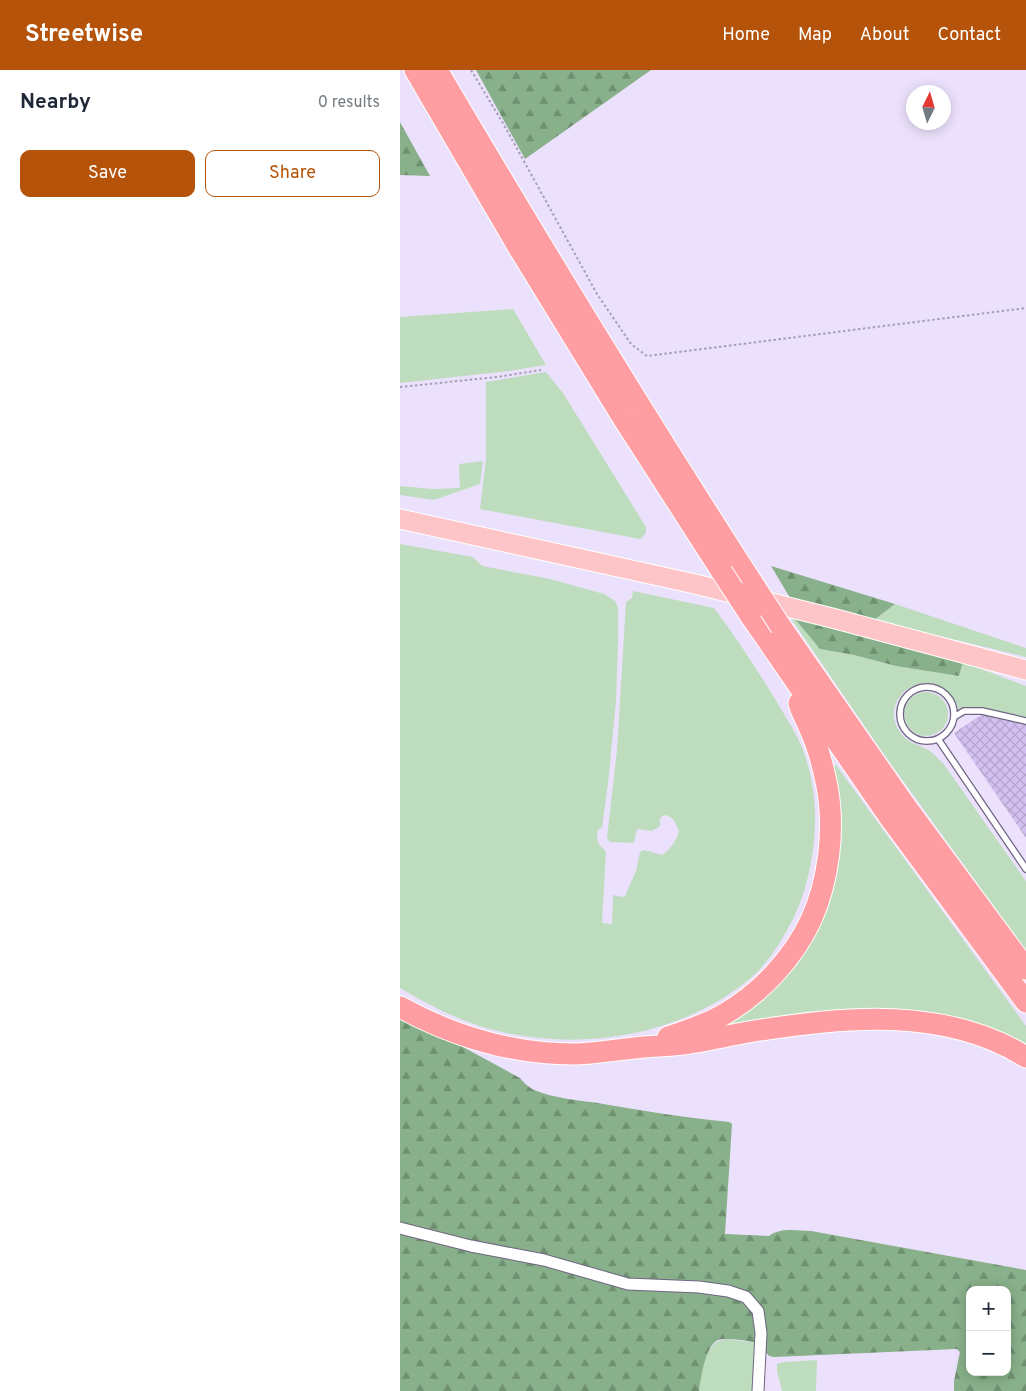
<!DOCTYPE html>
<meta charset="utf-8">
<style>
:root{--surface:#fff;--page:#f2f2f3;--text:#1f2937;--muted:#747a83;--line:#e0e1e3;--accent:#b45309}
body{margin:0;font-family:Overpass,sans-serif;background:var(--page);color:var(--text)}
.controls{position:absolute;right:15px;bottom:15px;display:grid;overflow:hidden;border-radius:10px;box-shadow:0 2px 12px #0003}
.controls button{width:45px;height:45px;display:grid;place-items:center;padding:0;border:0;border-bottom:1px solid var(--line);background:var(--surface);color:var(--text);font:25px sans-serif}
.compass{position:absolute;left:506px;top:15px;width:45px;height:45px;border-radius:50%;background:var(--surface);box-shadow:0 2px 12px #0003;rotate:5deg}
.list{margin:0;padding:0;list-style:none}
h2{display:flex;justify-content:space-between;align-items:center;height:65px;margin:0;padding:0 20px;font-size:21px}
h2 small{font-size:16px;font-weight:400;color:var(--muted)}
.actions{display:flex;gap:10px;padding:15px 20px}
.actions a{flex:1;padding:11px 0;border:1px solid var(--accent);border-radius:10px;text-align:center;font-size:18px;color:var(--accent)}
.actions .main{background:var(--accent);color:#fff}
.map{position:relative;flex:none;width:626px;height:1321px;overflow:hidden}
header{display:flex;align-items:center;gap:30px;box-sizing:border-box;height:70px;padding:0 25px;background:var(--accent);color:#fff}
header strong{font-size:24px}
nav{display:flex;gap:28px;margin-inline-start:auto;font-size:18px}
main{display:flex}
aside{flex:1;background:var(--surface)}
.map>svg:first-child{display:block}
.grass{fill:#bdddbe}
.forest{fill:url(#forest-firs);fill-rule:evenodd}
.building{fill:url(#building-cross-hatch)}
.lines{fill:none;stroke-linecap:round;stroke-linejoin:round}
.service-casing{stroke:#706582;stroke-width:8}
.minor-casing{stroke:#706582;stroke-width:13}
.primary-casing{stroke:#fff;stroke-width:21}
.motorway-casing{stroke:#fff;stroke-width:23}
.path{stroke:#a79fb5;stroke-width:2;stroke-dasharray:2.5 2.5;stroke-linecap:butt}
.service{stroke:#fff;stroke-width:5.5}
.minor{stroke:#fff;stroke-width:11}
.primary{stroke:#fec5c8;stroke-width:19}
.motorway{stroke:#fe9ea3;stroke-width:21}
.motorway-bridge-casing{stroke:#fff;stroke-width:23;stroke-linecap:butt}
.motorway-bridge{stroke:#fe9ea3;stroke-width:21}
</style>
<header>
<strong>Streetwise</strong>
<nav><a>Home</a><a>Map</a><a>About</a><a>Contact</a></nav>
</header>
<main>
<aside>
<h2>Nearby<small>0 results</small></h2>
<ul class="list">
</ul>
<div class="actions"><a class="main">Save</a><a>Share</a></div>
</aside>
<div class="map">
<svg width="626" height="1321" viewBox="0 0 626 1321">
<defs>
<pattern id="forest-firs" width="22" height="20" patternUnits="userSpaceOnUse" patternTransform="scale(1.25)"><rect width="22" height="20" fill="#88b08a"/><path d="M5 1l3.5 6h-7zM16 11l3.5 6h-7z" fill="#6f8f71"/></pattern>
<pattern id="building-cross-hatch" width="8" height="8" patternUnits="userSpaceOnUse" patternTransform="scale(1.25)"><rect width="8" height="8" fill="#d3c0f0"/><path d="M0 0l8 8M0 8l8-8" fill="none" stroke="#b5a5ce"/></pattern>
</defs>
<rect width="100%" height="100%" fill="#ece1fc"/>
<path class="grass" d="M113,239L146,295L109,301L0,313V247Z
M146,302L163,323L246,457V463L240,469L80,439L86,390V312Z
M83,391L80,414L34,430L0,425V416L33,419L60,418L59,394Z
M0,474L73,487L82,496L150,509L204,524L215,531L218,538V571L216,632L208,714L202,757L198,760C196,770 197,774 206,781L202,853L212,854L213,825L222,827L225,826L236,801L240,782L244,780L262,785C269,781 277,770 279,761C275,753 274,746 264,745L260,748V756L252,761L237,759L234,773L210,772L207,768L217,680L226,532L232,528L233,521L314,538C336,567 355,597 374,627C383,643 394,659 401,675C406,687 410,701 412,714C420,755 412,811 393,849C383,868 371,889 355,904C346,913 334,921 323,928C256,970 167,980 90,959C58,950 28,935 0,918Z
M495,534L626,578V587L474,550Z
M390,547L394,548L420,579L454,585L496,596L559,606L563,592L626,616V648C605,643 580,634 559,640C538,585 474,625 500,662C507,673 518,674 528,680C534,683 538,689 543,693L626,811V881L483,683Z
M504 644a22 22 0 1 1 44 0a22 22 0 1 1-44 0Z
M436,695L626,956V982L573,958L308,959L407,872L429,701Z
M326,1269L357,1273L358,1295L352,1313L353,1321H299C301,1303 304,1272 326,1269Z
M417,1290L416,1321H382L377,1301V1294L384,1292Z"/>
<path class="forest" d="M76,0H251L125,89Z
M0,52L30,106L0,105Z
M371,496L495,534L474,550L392,531Z
M394,548L563,592L559,606L496,596L454,585L420,579Z
M0,946L52,971L120,1008C124,1013 128,1017 134,1020C156,1029 180,1030 203,1034C245,1041 287,1048 329,1052L332,1054L325,1164L369,1166C381,1157 397,1161 411,1161L626,1200V1321H554V1311L560,1282L557,1279L374,1287L369,1286L366,1282V1275C355,1272 328,1267 318,1270C305,1276 301,1308 299,1321H0ZM570,1220H607V1302H570Z"/>
<path class="building" d="M584,643L626,654V768L554,663Z"/>
<g class="lines">
<g class="service-casing">
<path id="service" d="M500 644a27 27 0 1 1 54 0a27 27 0 1 1-54 0Z
M554,647L564,641H582L626,651
M538,669L626,799"/>
</g>
<g class="minor-casing">
<path id="minor" d="M0,1158L71,1176L144,1190L228,1214L299,1217L328,1221L346,1227L358,1241L361,1263L358,1321"/>
</g>
<g class="primary-casing">
<path id="primary" d="M0,449L295,514L432,548L626,600"/>
</g>
<g class="motorway-casing">
<path id="motorway" d="M15,0L117,175L223,348L322,502
M37,0C139,173 244,345 353,514
M350,545L490,748L626,932
M381,557L504,734L626,899
M0,937C53,966 113,984 174,984C194,984 214,980 234,978C250,976 266,976 283,974C306,971 330,965 354,961C444,947 544,936 626,987
M268,967C286,961 305,955 321,946C359,925 393,889 411,850C429,810 435,759 427,716C423,696 418,676 409,657C406,649 401,642 399,633"/>
</g>
<path class="path" d="M71,0L104,55L197,224L231,274L247,286L626,238
M0,317L97,307L141,300"/>
<use href="#service" class="service"/>
<use href="#minor" class="minor"/>
<use href="#primary" class="primary"/>
<use href="#motorway" class="motorway"/>
<g class="motorway-bridge-casing">
<path id="motorway-bridge" d="M322,502L350,545
M353,514L381,557"/>
</g>
<use href="#motorway-bridge" class="motorway-bridge"/>
</g>
</svg>
<div class="controls">
<button>+</button>
<button>−</button>
</div>
<svg class="compass" viewBox="-18 -18 36 36"><path d="M0-13l5 13h-10z" fill="#e53935"/><path d="M0 13l5-13h-10z" fill="#747a83"/></svg>
</div>
</main>
